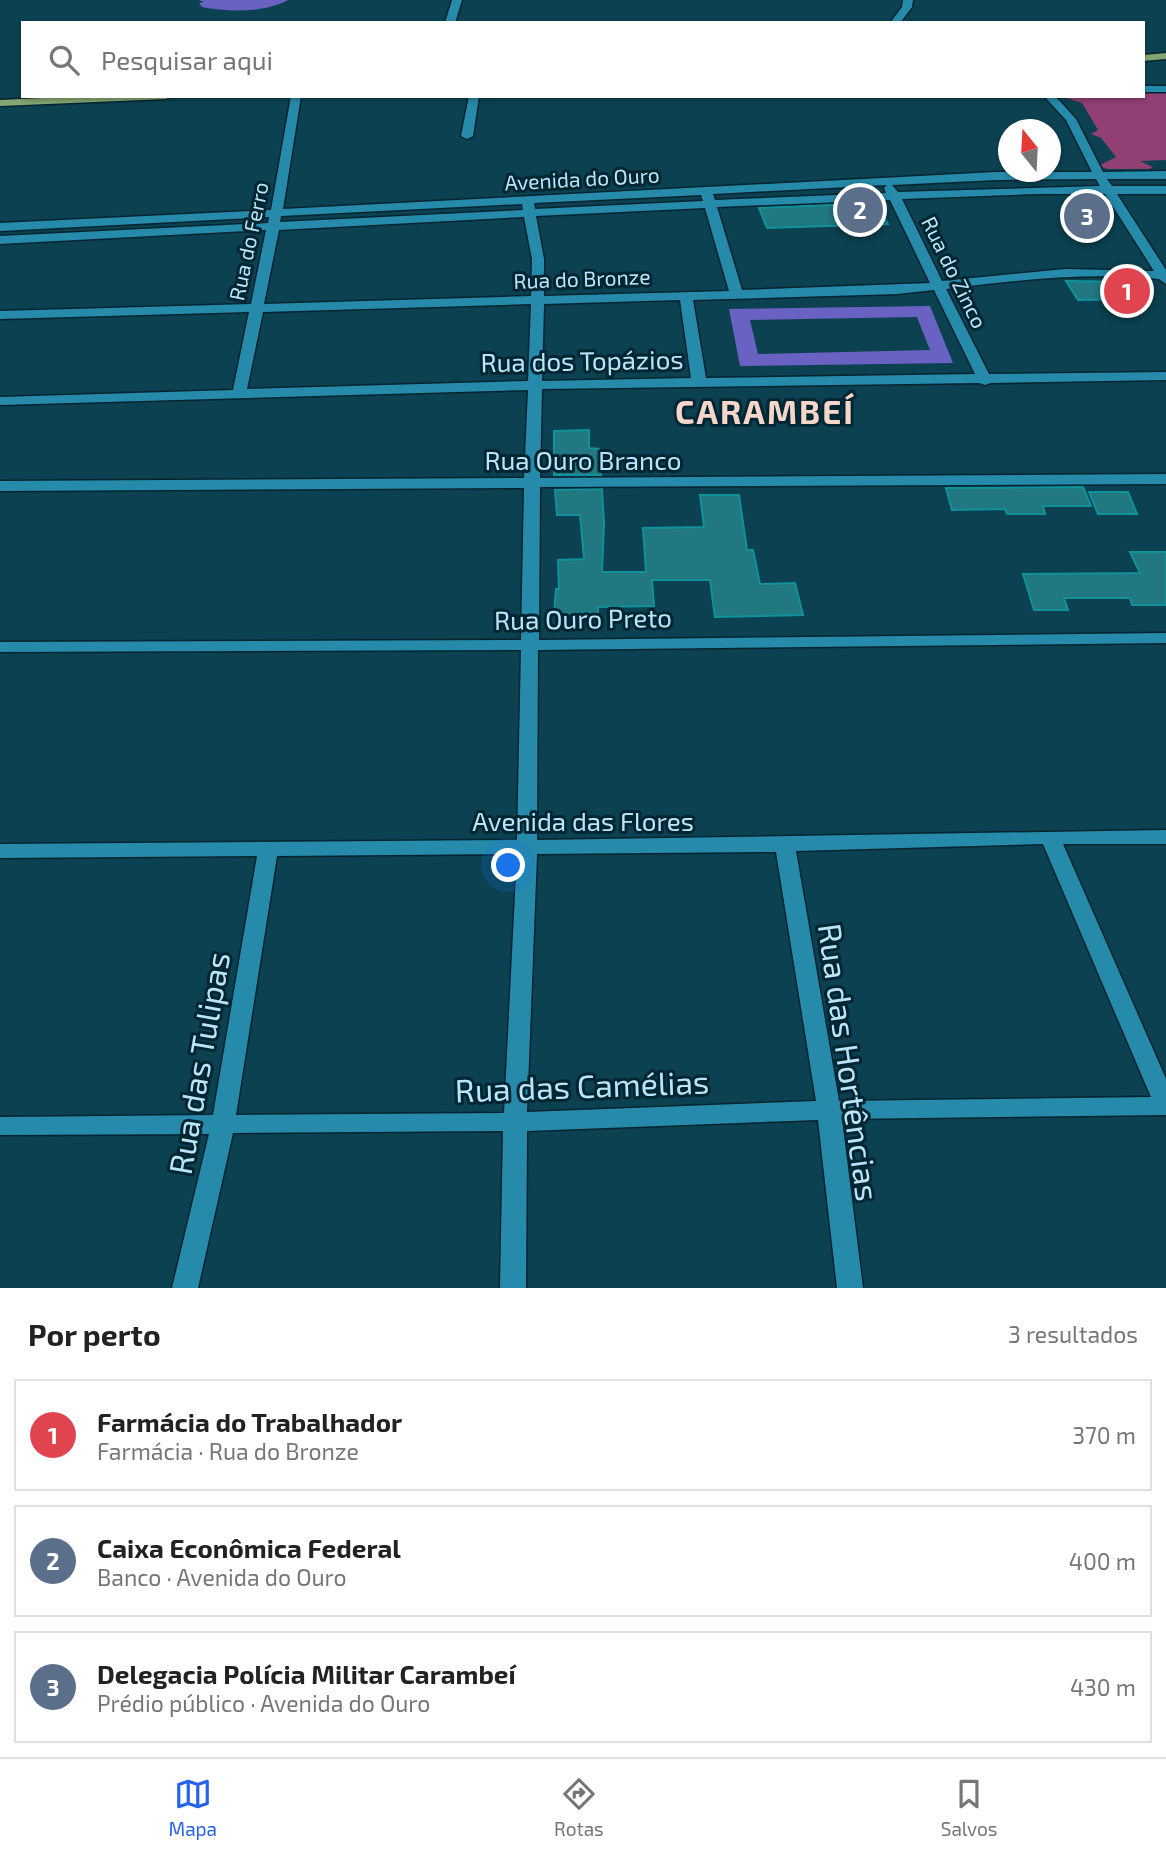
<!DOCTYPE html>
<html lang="pt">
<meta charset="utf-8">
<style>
:root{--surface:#fff;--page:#f2f2f2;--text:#222;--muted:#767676;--line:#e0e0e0;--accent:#2563eb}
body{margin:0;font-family:"Exo 2",sans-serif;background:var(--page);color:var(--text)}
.compass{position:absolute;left:998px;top:119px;width:63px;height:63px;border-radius:50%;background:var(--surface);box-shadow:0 2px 5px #0004;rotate:342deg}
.you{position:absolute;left:509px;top:866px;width:24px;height:24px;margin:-18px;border:5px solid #fff;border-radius:50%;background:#1a73e8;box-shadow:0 0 0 10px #1a73e833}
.badge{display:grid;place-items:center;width:46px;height:46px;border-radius:50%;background:var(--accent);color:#fff;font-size:23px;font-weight:700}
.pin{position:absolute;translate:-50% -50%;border:4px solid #fff;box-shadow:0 2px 7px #0006}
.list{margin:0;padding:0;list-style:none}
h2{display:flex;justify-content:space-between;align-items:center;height:91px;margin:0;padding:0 28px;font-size:30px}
h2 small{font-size:23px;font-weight:400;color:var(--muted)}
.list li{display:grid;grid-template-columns:46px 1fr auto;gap:21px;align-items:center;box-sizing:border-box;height:112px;margin:0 14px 14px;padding:0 14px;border:2px solid var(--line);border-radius:0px}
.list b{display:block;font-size:26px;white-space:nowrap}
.list p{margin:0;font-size:23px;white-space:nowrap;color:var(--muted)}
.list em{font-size:23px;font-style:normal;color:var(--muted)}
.icon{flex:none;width:38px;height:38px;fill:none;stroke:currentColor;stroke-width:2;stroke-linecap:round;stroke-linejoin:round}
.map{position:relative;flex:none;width:1166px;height:1288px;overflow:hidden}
.search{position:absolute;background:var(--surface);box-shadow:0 2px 5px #0004;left:21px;right:21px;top:21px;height:77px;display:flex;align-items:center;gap:18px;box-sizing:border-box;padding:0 24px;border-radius:0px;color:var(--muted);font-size:26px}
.sheet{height:469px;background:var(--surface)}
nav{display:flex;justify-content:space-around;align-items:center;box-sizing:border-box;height:98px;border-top:2px solid var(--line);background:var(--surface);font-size:19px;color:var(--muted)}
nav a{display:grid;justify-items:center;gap:4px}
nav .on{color:var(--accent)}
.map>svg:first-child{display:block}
.green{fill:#923f73}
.water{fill:#6a62c2;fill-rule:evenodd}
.building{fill:#217880;stroke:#10919c;stroke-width:2}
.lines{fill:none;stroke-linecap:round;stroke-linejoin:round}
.minor-casing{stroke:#072530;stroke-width:3}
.major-casing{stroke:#072530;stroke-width:3}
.minor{fill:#268aaa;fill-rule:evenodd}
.major{fill:#83a672;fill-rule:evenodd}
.labels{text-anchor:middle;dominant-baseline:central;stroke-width:6;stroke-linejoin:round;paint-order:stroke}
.far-street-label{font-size:21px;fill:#bbe5f6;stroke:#002633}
.street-label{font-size:26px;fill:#bbe5f6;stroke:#002633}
.near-street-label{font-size:32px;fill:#bbe5f6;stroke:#002633}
.district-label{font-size:33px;font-weight:bold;letter-spacing:2px;fill:#f6d6c9;stroke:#002633}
</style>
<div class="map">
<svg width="1166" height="1288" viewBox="0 0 1166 1288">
<rect width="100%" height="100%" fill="#0b4151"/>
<path class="green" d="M1143,92H1166V160L1140,161L1153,167L1149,169H1108L1098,166L1116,157L1101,138L1091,134L1098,130L1082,103L1060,96H1143Z"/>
<path class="water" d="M199,0H288C265,13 228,12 202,7L199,3L204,2Z
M930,306L953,363L740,366L729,309ZM917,317L930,350L758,354L750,320Z"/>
<path class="building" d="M876,203L888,224L767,228L759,208Z
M1066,281L1136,282V299L1078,300Z
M589,430V448L599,449L601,475H554V431Z
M1083,487L1091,506H1043L1045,514H1007L1005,509L952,510L946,488Z
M602,489L604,524L602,572H646L643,528L704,527L700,495H739L747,550H753L760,584L795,583L803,615L715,617L710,580H652L654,606L598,607V613L554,614L556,589H559L558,560L584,559L580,515H557L555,490Z
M1089,492H1128L1137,514H1098Z
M1130,552H1166V605H1132L1130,598H1064L1068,610H1034L1023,574L1140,573Z"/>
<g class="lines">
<g class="minor-casing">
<path id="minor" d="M452,0H462L455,23H445Z
M903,0H913L912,7L900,23H890L902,7Z
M1143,86H1166V92H1143Z
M291,96H301L283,209L996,172H1092L1066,120L1044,96H1055L1076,119L1103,172L1166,171V179H1107L1112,186H1166V194H1117L1166,270V284L1159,279C1087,272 1017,280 946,289L989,374L1166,372V380L991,383L985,385L979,383L542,389L540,478L1166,474V484L540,487L539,640L1166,633V643L538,650L537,840L1166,830V844H1063L1166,1079V1115L842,1119L863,1288H837L818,1120L527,1131L526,1288H500L503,1131L233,1133L198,1288H172L209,1134L0,1135V1117L213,1115L257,856L0,858V844L517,840L521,650L0,652V642L521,640L524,488L0,491V481L524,478L528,390L0,405V397L233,390L249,312L0,319V311L251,304L266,230L0,244V236L268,223L269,217L0,231V223L271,210ZM1096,179L1100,186L898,192L892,185L996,180ZM887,185L884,188L886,193L715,200L713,194ZM1037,194H1105L1154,271L1065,269L942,281L902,199ZM701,195L703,201L535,209L534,203ZM890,200L930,283L742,290L717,207ZM522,204L523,210L280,222L281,216ZM705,208L729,291L544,296V259L536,216ZM524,217L532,259L531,296L264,304L279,230ZM934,290L975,374L706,378L693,300L897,294ZM680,300L691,378L542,381L544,304ZM531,304L528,381L247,389L263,312ZM1043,844L1151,1097L839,1101L796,851ZM776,852L816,1101L527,1112L537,854ZM517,854L504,1113L236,1115L277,856Z
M469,96H479L473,136L467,139L461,136Z"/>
</g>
<g class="major-casing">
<path id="major" d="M1166,53V59L1143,61V55Z
M84,96H171L166,99L0,106V100Z"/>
</g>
<use href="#minor" class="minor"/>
<use href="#major" class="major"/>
</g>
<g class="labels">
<g class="far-street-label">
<text transform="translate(582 178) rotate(-3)">Avenida do Ouro</text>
<text transform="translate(248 241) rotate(-78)">Rua do Ferro</text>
<text transform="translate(955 272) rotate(64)">Rua do Zinco</text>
<text transform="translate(582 278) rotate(-2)">Rua do Bronze</text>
</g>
<g class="street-label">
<text transform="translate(582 360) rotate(-1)">Rua dos Topázios</text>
<text x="583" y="459">Rua Ouro Branco</text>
<text transform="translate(583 618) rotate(-1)">Rua Ouro Preto</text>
<text x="583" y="820">Avenida das Flores</text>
</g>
<g class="near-street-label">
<text transform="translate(850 1062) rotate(82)">Rua das Hortências</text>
<text transform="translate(198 1063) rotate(-80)">Rua das Tulipas</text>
<text transform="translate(582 1085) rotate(-2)">Rua das Camélias</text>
</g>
<g class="district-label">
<text x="765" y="411">CARAMBEÍ</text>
</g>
</g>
</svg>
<svg class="compass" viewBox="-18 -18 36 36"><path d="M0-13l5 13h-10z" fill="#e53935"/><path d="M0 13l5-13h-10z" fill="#767676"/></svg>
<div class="you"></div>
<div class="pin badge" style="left:1127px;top:291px;background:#e0444e">1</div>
<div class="pin badge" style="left:860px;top:210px;background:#5c6f8a">2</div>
<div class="pin badge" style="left:1087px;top:216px;background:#5c6f8a">3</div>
<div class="search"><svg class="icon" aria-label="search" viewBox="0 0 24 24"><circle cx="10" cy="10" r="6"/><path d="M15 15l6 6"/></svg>Pesquisar aqui</div>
</div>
<section class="sheet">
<h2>Por perto<small>3 resultados</small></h2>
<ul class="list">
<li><span class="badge" style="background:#e0444e">1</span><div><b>Farmácia do Trabalhador</b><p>Farmácia · Rua do Bronze</p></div><em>370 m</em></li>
<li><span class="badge" style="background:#5c6f8a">2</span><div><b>Caixa Econômica Federal</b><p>Banco · Avenida do Ouro</p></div><em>400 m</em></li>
<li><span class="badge" style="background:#5c6f8a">3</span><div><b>Delegacia Polícia Militar Carambeí</b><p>Prédio público · Avenida do Ouro</p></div><em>430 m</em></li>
</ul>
</section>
<nav>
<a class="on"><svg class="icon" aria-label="map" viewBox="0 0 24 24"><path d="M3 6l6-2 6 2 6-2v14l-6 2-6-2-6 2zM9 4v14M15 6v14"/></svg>Mapa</a>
<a><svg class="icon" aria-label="directions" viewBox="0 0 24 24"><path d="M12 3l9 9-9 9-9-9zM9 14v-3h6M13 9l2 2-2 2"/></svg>Rotas</a>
<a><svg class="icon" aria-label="saved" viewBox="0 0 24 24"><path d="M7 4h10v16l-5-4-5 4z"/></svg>Salvos</a>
</nav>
